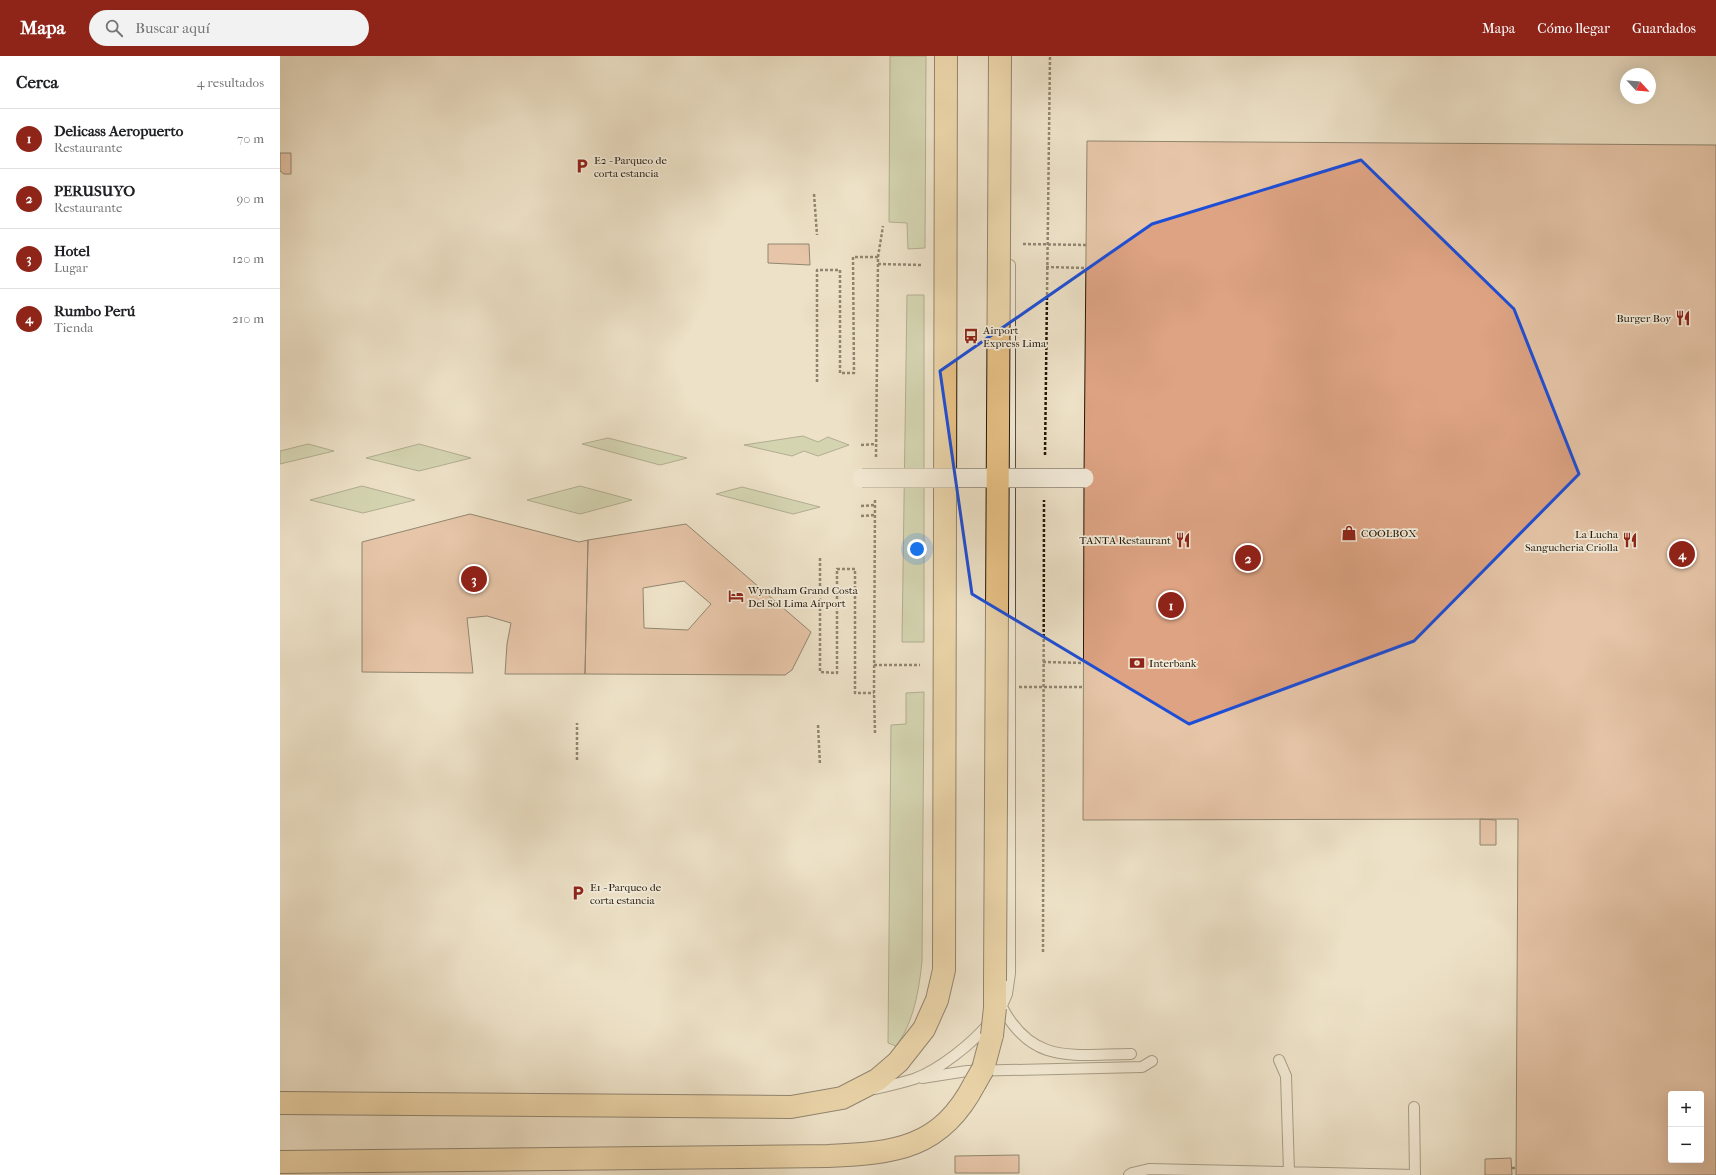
<!DOCTYPE html>
<html lang="es">
<meta charset="utf-8">
<style>
:root{--surface:#fff;--page:#f2f2f2;--text:#202124;--muted:#757577;--line:#e0e0e0;--accent:#8f2418}
body{margin:0;font-family:"IM FELL French Canon",serif;background:var(--page);color:var(--text)}
.controls{position:absolute;right:12px;bottom:12px;display:grid;overflow:hidden;border-radius:4px;box-shadow:0 4px 16px #0002}
.controls button{width:36px;height:36px;display:grid;place-items:center;padding:0;border:0;border-bottom:1px solid var(--line);background:var(--surface);color:var(--text);font:20px sans-serif}
.compass{position:absolute;left:1340px;top:12px;width:36px;height:36px;border-radius:50%;background:var(--surface);box-shadow:0 4px 16px #0002;rotate:116deg}
.you{position:absolute;left:637px;top:493px;width:14px;height:14px;margin:-10px;border:3px solid #fff;border-radius:50%;background:#1a73e8;box-shadow:0 0 0 6px #1a73e833}
.badge{display:grid;place-items:center;width:26px;height:26px;border-radius:50%;background:var(--accent);color:#fff;font-size:13px;font-weight:700}
.pin{position:absolute;translate:-50% -50%;border:2px solid #fff;box-shadow:0 1px 4px #0006}
.list{margin:0;padding:0;list-style:none}
h2{display:flex;justify-content:space-between;align-items:center;height:52px;margin:0;padding:0 16px;font-size:17px}
h2 small{font-size:13px;font-weight:400;color:var(--muted)}
.list li{display:grid;grid-template-columns:26px 1fr auto;gap:12px;align-items:center;box-sizing:border-box;height:60px;padding:0 16px;border-top:1px solid var(--line)}
.list b{display:block;font-size:15px;white-space:nowrap}
.list p{margin:0;font-size:13px;white-space:nowrap;color:var(--muted)}
.list em{font-size:13px;font-style:normal;color:var(--muted)}
.icon{flex:none;width:22px;height:22px;fill:none;stroke:currentColor;stroke-width:2;stroke-linecap:round;stroke-linejoin:round}
.map{position:relative;flex:none;width:1436px;height:1119px;overflow:hidden}
header{display:flex;align-items:center;gap:24px;box-sizing:border-box;height:56px;padding:0 20px;background:var(--accent);color:#fff}
header strong{font-size:19px}
nav{display:flex;gap:22px;margin-inline-start:auto;font-size:14px}
.search{width:280px;height:36px;background:var(--page);display:flex;align-items:center;gap:10px;box-sizing:border-box;padding:0 14px;border-radius:22px;color:var(--muted);font-size:15px}
main{display:flex}
aside{flex:1;background:var(--surface)}
.map>svg:first-child{display:block}
.green{fill:#b5c398;stroke:#6c6c50}
.building{fill:#dda383;stroke:#231608;fill-rule:evenodd}
.lines{fill:none;stroke-linecap:round;stroke-linejoin:round}
.lane-casing{stroke:#564938;stroke-width:12}
.primary-casing{stroke:#231608;stroke-width:24}
.path{stroke:#231608;stroke-width:2.5;stroke-dasharray:3 2;stroke-linecap:butt}
.lane{stroke:#f3ecdb;stroke-width:10}
.primary{stroke:#e6c084;stroke-width:22}
.street-bridge-casing{stroke:#564938;stroke-width:20;stroke-linecap:butt}
.primary-bridge-casing{stroke:#231608;stroke-width:24;stroke-linecap:butt}
.path-bridge{stroke:#231608;stroke-width:2.5;stroke-dasharray:3 2;stroke-linecap:butt}
.street-bridge{stroke:#f3ecdb;stroke-width:19}
.primary-bridge{stroke:#e6c084;stroke-width:22}
.marked{fill:none;stroke:#1d4ed8;stroke-width:3;stroke-linejoin:round}
.labels{text-anchor:middle;dominant-baseline:central;stroke-width:3.5;stroke-linejoin:round;paint-order:stroke}
.poi-label{font-size:11px;fill:#231608;stroke:#f3ecdb;text-anchor:start}
</style>
<header>
<strong>Mapa</strong>
<div class="search"><svg class="icon" aria-label="search" viewBox="0 0 24 24"><circle cx="10" cy="10" r="6"/><path d="M15 15l6 6"/></svg>Buscar aquí</div>
<nav><a>Mapa</a><a>Cómo llegar</a><a>Guardados</a></nav>
</header>
<main>
<aside>
<h2>Cerca<small>4 resultados</small></h2>
<ul class="list">
<li><span class="badge">1</span><div><b>Delicass Aeropuerto</b><p>Restaurante</p></div><em>70 m</em></li>
<li><span class="badge">2</span><div><b>PERUSUYO</b><p>Restaurante</p></div><em>90 m</em></li>
<li><span class="badge">3</span><div><b>Hotel</b><p>Lugar</p></div><em>120 m</em></li>
<li><span class="badge">4</span><div><b>Rumbo Perú</b><p>Tienda</p></div><em>210 m</em></li>
</ul>
</aside>
<div class="map">
<svg width="1436" height="1119" viewBox="0 0 1436 1119">
<rect width="100%" height="100%" fill="#ede1c7"/>
<filter id="stains"><feTurbulence type="fractalNoise" baseFrequency=".005" numOctaves="4"/><feColorMatrix values="0 0 0 0 .2 0 0 0 0 .09 0 0 0 0 .02 0 0 0 .5 -.17"/></filter>
<radialGradient id="worn" r=".72"><stop offset=".6" stop-color="#630" stop-opacity="0"/><stop offset="1" stop-color="#630" stop-opacity=".3"/></radialGradient>
<path class="green" d="M610,0H646L645,192L628,193L627,167L609,166Z
M627,239H644V586H622Z
M523,380L538,386L548,381L569,389L538,400L524,395L512,400L464,389Z
M328,382L407,402L380,409L302,388Z
M28,388L54,395L0,408V395Z
M139,388L191,402L139,415L86,402Z
M82,430L135,444L83,457L30,444Z
M300,430L352,444L300,458L247,444Z
M462,431L540,451L513,458L436,438Z
M644,636L642,905C639,934 634,966 616,990L608,987L611,669L626,668V637Z"/>
<path class="building" d="M807,85L1436,89V1119H1236L1238,763L803,764L804,422ZM1391,1038H1421V1104H1391Z
M0,97H11V118H4L0,115Z
M488,188H529L530,209L488,207Z
M190,458L299,486L308,484L305,618H225L227,588L231,567L207,560L187,562L193,617L82,616V486Z
M406,468L531,576L512,614L505,619L305,618L308,484ZM404,525L431,548L408,574L364,572L363,532Z
M1200,763L1216,764V789H1200Z
M739,1099V1117H675V1100Z
M1231,1102L1232,1119H1205V1103Z"/>
<g class="lines">
<g class="lane-casing">
<path id="lane" d="M722,951C753,1010 794,998 851,998
M721,952L727,938L730,917V209
M999,1004L1006,1020L1009,1116
M642,1022L687,1015L862,1011L872,1005
M595,1033C608,1030 621,1027 634,1023C659,1014 693,987 710,966
M849,1119L852,1117L869,1113L1135,1119L1134,1051"/>
</g>
<g class="primary-casing">
<path id="primary" d="M715,925V952
M703,1013L712,979
M0,1047L511,1051L562,1042L597,1024L618,1006L644,973L657,944L664,914L666,0
M0,1106L548,1100C615,1097 661,1093 695,1027"/>
</g>
<path class="path" d="M534,138L537,179
M598,208L643,209
M766,211L806,212
M537,326V214H560V317H574L573,201H598
M581,389L596,388
M765,399L770,0
M596,401L598,201L603,170
M581,450L595,449
M581,460L595,459
M540,502V616L557,617V513H575V637H594
M763,606L804,607
M594,609H640
M538,669L540,709
M595,677L594,637L595,444
M297,704V667
M763,896L764,444
M1232,1112H1236"/>
<use href="#lane" class="lane"/>
<use href="#primary" class="primary"/>
<g class="street-bridge-casing">
<path id="street-bridge" d="M582,422H804"/>
</g>
<g class="primary-bridge-casing">
<path id="primary-bridge" d="M715,925L720,0
M712,979L715,952
M695,1027L703,1013"/>
</g>
<path class="path-bridge" d="M743,188L806,189
M739,631H804"/>
<use href="#street-bridge" class="street-bridge"/>
<use href="#primary-bridge" class="primary-bridge"/>
</g>
<path d="M0 0H1436V1119H0ZM1081,104L1234,253L1299,418L1134,585L909,668L692,538L660,315L872,168Z" fill="#ede1c7" fill-opacity=".55" fill-rule="evenodd"/>
<path class="marked" d="M1081,104L1234,253L1299,418L1134,585L909,668L692,538L660,315L872,168Z"/>
<defs>
<g id="parking-bare" transform="scale(1.2)"><path d="M-3.5-5.5H1a3.5 3.5 0 0 1 0 7H-1V5.5H-3.5ZM-1-3.4V-.6H.8a1.4 1.4 0 0 0 0-2.8Z" fill="#8f2418" stroke="#f3ecdb" stroke-width="2.5" paint-order="stroke"/></g>
<g id="restaurant-bare" transform="scale(1.2)"><path d="M-5-6h1v4h1v-4h1v4h1v-4h1v5L-1.5 .5V6h-2V.5L-5-1ZM5-6V6H3V1.5H1.5Q1.5-4 5-6Z" fill="#8f2418" stroke="#f3ecdb" stroke-width="2.5" paint-order="stroke"/></g>
<g id="bus-bare" transform="scale(1.2)"><path d="M-5-6H5V4H4V6H2V4H-2V6H-4V4H-5ZM-3.5-4V0h7V-4ZM-3.5 1.2v1.5H-2V1.2ZM2 1.2v1.5H3.5V1.2Z" fill="#8f2418" stroke="#f3ecdb" stroke-width="2.5" paint-order="stroke"/></g>
<g id="shop-bare" transform="scale(1.2)"><path d="M-5-2.5h2.3a2.7 3.5 0 0 1 5.4 0H5L5.5 6h-11ZM-1.5-2.5h3a1.5 2.3 0 0 0-3 0Z" fill="#8f2418" stroke="#f3ecdb" stroke-width="2.5" paint-order="stroke"/></g>
<g id="hotel-bare" transform="scale(1.2)"><path d="M-6-4.5h1.5V1H6V5H4.5V3h-9V5H-6ZM-4 0a1.8 1.8 0 1 1 3.6 0ZM.5 0V-2.5h3Q6-2.5 6 0Z" fill="#8f2418" stroke="#f3ecdb" stroke-width="2.5" paint-order="stroke"/></g>
<g id="bank-bare" transform="scale(1.2)"><path d="M-6-4H6V4H-6ZM0-2.3a2.3 2.3 0 1 0 0 4.6a2.3 2.3 0 1 0 0-4.6Z" fill="#8f2418" stroke="#f3ecdb" stroke-width="2.5" paint-order="stroke"/></g>
</defs>
<g fill-rule="evenodd">
<use href="#parking-bare" x="302" y="110"/>
<use href="#restaurant-bare" x="1403" y="262"/>
<use href="#bus-bare" x="691" y="280"/>
<use href="#shop-bare" x="1069" y="477"/>
<use href="#restaurant-bare" x="903" y="484"/>
<use href="#restaurant-bare" x="1350" y="484"/>
<use href="#hotel-bare" x="456" y="540"/>
<use href="#bank-bare" x="857" y="607"/>
<use href="#parking-bare" x="298" y="837"/>
</g>
<g class="labels">
<g class="poi-label">
<text x="314" y="104">E2 - Parqueo de<tspan x="314" dy="13">corta estancia</tspan></text>
<text x="1391" y="262" text-anchor="end">Burger Boy</text>
<text x="703" y="274">Airport<tspan x="703" dy="13">Express Lima</tspan></text>
<text x="1081" y="477">COOLBOX</text>
<text x="1338" y="478" text-anchor="end">La Lucha<tspan x="1338" dy="13">Sangucheria Criolla</tspan></text>
<text x="891" y="484" text-anchor="end">TANTA Restaurant</text>
<text x="468" y="534">Wyndham Grand Costa<tspan x="468" dy="13">Del Sol Lima Airport</tspan></text>
<text x="869" y="607">Interbank</text>
<text x="310" y="831">E1 - Parqueo de<tspan x="310" dy="13">corta estancia</tspan></text>
</g>
</g>
<rect width="100%" height="100%" filter="url(#stains)"/>
<rect width="100%" height="100%" fill="url(#worn)"/>
</svg>
<div class="controls">
<button>+</button>
<button>−</button>
</div>
<svg class="compass" viewBox="-18 -18 36 36"><path d="M0-13l5 13h-10z" fill="#e53935"/><path d="M0 13l5-13h-10z" fill="#757577"/></svg>
<div class="you"></div>
<div class="pin badge" style="left:891px;top:549px">1</div>
<div class="pin badge" style="left:968px;top:502px">2</div>
<div class="pin badge" style="left:194px;top:523px">3</div>
<div class="pin badge" style="left:1402px;top:498px">4</div>
</div>
</main>
